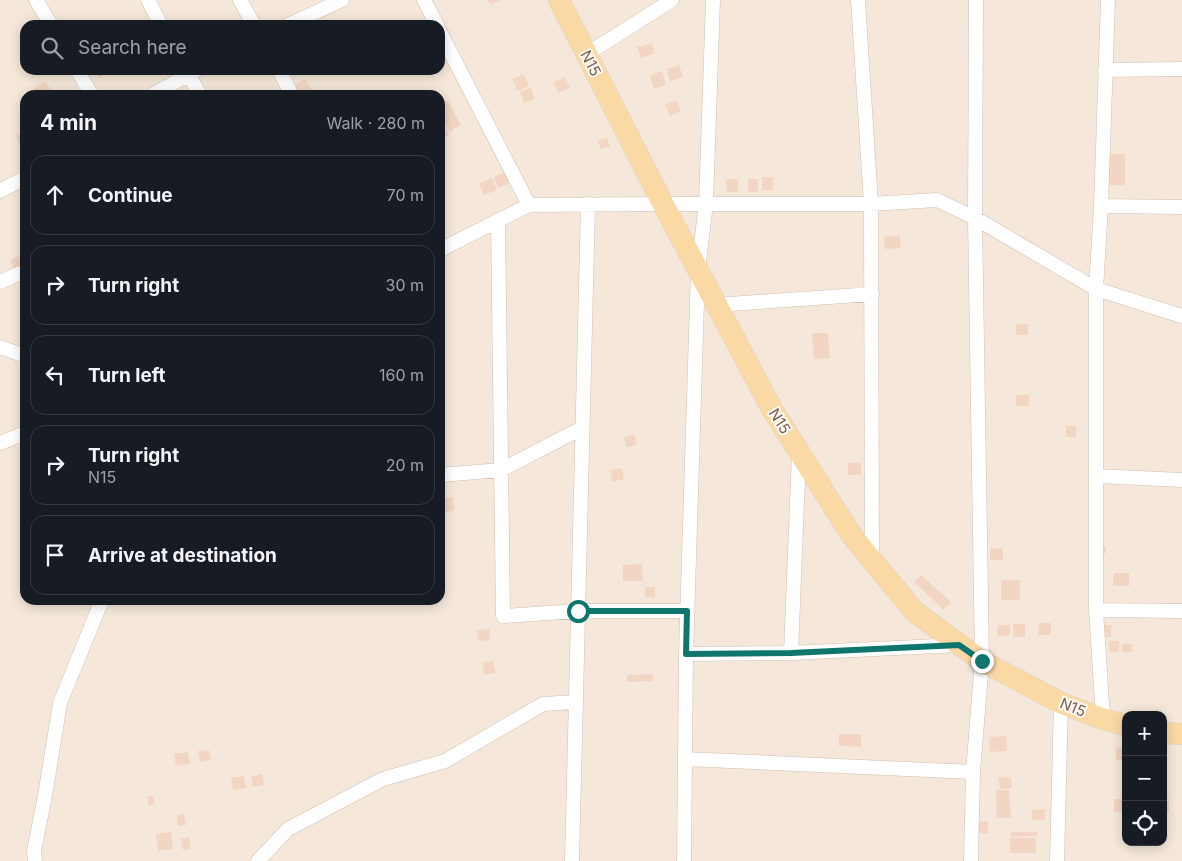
<!DOCTYPE html>
<meta charset="utf-8">
<style>
:root{--surface:#171b24;--page:#242831;--text:#f1f3f6;--muted:#9ea1a6;--line:#363941}
body{margin:0;font-family:Inter,sans-serif;background:var(--page);color:var(--text)}
.controls{position:absolute;right:15px;bottom:15px;display:grid;overflow:hidden;border-radius:10px;box-shadow:0 2px 12px #0003}
.controls button{width:45px;height:45px;display:grid;place-items:center;padding:0;border:0;border-bottom:1px solid var(--line);background:var(--surface);color:var(--text);font:25px sans-serif}
.stop{position:absolute;width:15px;height:15px;margin:-11px;border:4px solid #0f766e;border-radius:50%;background:#fff}
.stop.end{background:#0f766e;border-color:#fff;box-shadow:0 1px 5px #0008}
.list{margin:0;padding:0;list-style:none}
h2{display:flex;justify-content:space-between;align-items:center;height:65px;margin:0;padding:0 20px;font-size:21px}
h2 small{font-size:16px;font-weight:400;color:var(--muted)}
.list li{display:grid;grid-template-columns:32px 1fr auto;gap:15px;align-items:center;box-sizing:border-box;height:80px;margin:0 10px 10px;padding:0 10px;border:1px solid var(--line);border-radius:15px}
.list b{display:block;font-size:19px;white-space:nowrap}
.list p{margin:0;font-size:16px;white-space:nowrap;color:var(--muted)}
.list em{font-size:16px;font-style:normal;color:var(--muted)}
.icon{flex:none;width:28px;height:28px;fill:none;stroke:currentColor;stroke-width:2;stroke-linecap:round;stroke-linejoin:round}
.map{position:relative;flex:none;width:1182px;height:861px;overflow:hidden}
.search{position:absolute;background:var(--surface);box-shadow:0 2px 12px #0003;left:20px;top:20px;width:425px;height:55px;display:flex;align-items:center;gap:12px;box-sizing:border-box;padding:0 18px;border-radius:15px;color:var(--muted);font-size:19px}
.panel{position:absolute;background:var(--surface);box-shadow:0 2px 12px #0003;left:20px;top:90px;width:425px;height:515px;border-radius:15px}
.map>svg:first-child{display:block}
.residential{fill:#f5e8da;fill-rule:evenodd}
.building{fill:#f3d5c3}
.lines{fill:none;stroke-linecap:round;stroke-linejoin:round}
.minor-casing{stroke:#d1beb0;stroke-width:15}
.primary-casing{stroke:#dad1cd;stroke-width:22}
.minor{stroke:#fff;stroke-width:14}
.primary{stroke:#fbd9a5;stroke-width:21}
.route{stroke:#0f766e;stroke-width:6}
.labels{text-anchor:middle;dominant-baseline:central;stroke-width:4;stroke-linejoin:round;paint-order:stroke}
.street-label{font-size:15px;fill:#7a5c4d;stroke:#fffaf3}
</style>
<div class="map">
<svg width="1182" height="861" viewBox="0 0 1182 861">
<rect width="100%" height="100%" fill="#fdf6ec"/>
<path class="residential" d="M0,0H1182V861H0ZM25,25H440V70H25ZM25,95H440V600H25ZM1126,715H1163V842H1126Z"/>
<path class="building" d="M488,0H500L491,5Z
M652,43L655,53L641,58L637,47Z
M679,65L683,77L670,81L667,69Z
M96,70H108L110,73L99,78Z
M662,71L666,85L654,89L650,75Z
M524,74L529,86L517,91L513,79Z
M565,77L570,88L558,93L553,82Z
M305,79L313,92L307,95H299L294,86Z
M45,81L53,93L50,95H36L32,90Z
M531,88L535,99L524,103L520,92Z
M118,89L121,95H108V94Z
M251,89L254,95H240Z
M676,100L681,111L670,116L665,105Z
M448,101L461,125L449,132L440,115V105Z
M442,123L449,135L440,140V124Z
M25,131V153L16,136Z
M607,138L610,146L601,149L598,141Z
M1109,154H1125V185H1108Z
M509,170L514,181L498,188L494,177Z
M762,177H773V190H762Z
M492,178L497,190L484,195L479,183Z
M726,179H738V192H727Z
M748,179H758V192H748Z
M900,235L901,248L885,249L884,237Z
M19,256L24,266L15,271L10,261Z
M1016,324H1028V335H1016Z
M812,333H828L830,358L814,359Z
M1016,395H1029V406H1016Z
M440,417H441L443,430H440Z
M1066,426H1076V437H1066Z
M634,434L637,444L627,448L624,438Z
M848,463H861V475H848Z
M622,468L624,479L612,482L610,470Z
M453,497L454,511L440,513V499Z
M1101,546H1106V553H1101Z
M990,548L1003,549V560H990Z
M642,564L643,581H623V565Z
M1113,573H1129V586H1113Z
M921,575L951,602L944,610L914,582Z
M1001,580H1020V600H1001Z
M645,587H655V598L645,597Z
M1039,623H1051V635H1038Z
M1013,624H1025V637H1013Z
M998,625H1010V636H997Z
M1100,625H1111V637H1100Z
M489,629L490,640L478,641L477,630Z
M1109,641H1119V652H1109Z
M1122,644H1132V652H1122Z
M493,661L496,673L484,675L482,662Z
M653,674V681L627,682V675Z
M839,734H861V747L839,746Z
M1006,736L1007,751L990,752L989,737Z
M1116,747L1124,748V760H1116Z
M209,750L211,760L200,762L198,751Z
M188,752L190,764L176,766L174,754Z
M262,774L264,785L253,787L251,776Z
M244,776L246,788L233,790L231,778Z
M1011,777L1012,788L1000,789L998,778Z
M996,790H1009L1011,818H997Z
M153,795L155,804L149,806L147,797Z
M1114,799H1126V812H1114Z
M1163,799H1169V812H1163Z
M1045,809V820H1032V810Z
M184,814L186,825L178,826L177,815Z
M978,821H988V833H978Z
M171,832L173,849L158,851L156,834Z
M1011,832H1037V836L1011,837Z
M189,837L191,849L183,850L181,839Z
M1010,838H1036V853H1010Z"/>
<g class="lines">
<g class="minor-casing">
<path id="minor" d="M36,0L51,25
M148,0L161,25
M240,0L254,25
M424,0L437,25
M858,0L871,204L872,560
M288,25L342,0
M440,32L529,205
M587,54L672,0
M77,70L92,95
M186,70L200,95
M279,70L292,95
M1105,70L1182,69
M152,95L197,70
M0,191L25,178
M1101,206L1182,207
M498,220L503,616L578,611H687
M440,250L529,205L663,204H871L937,200L975,218L1096,289L1182,316
M0,282L25,271
M716,305L872,294
M0,347L25,356
M0,443L25,433
M440,475L501,470L582,428
M1097,476L1182,480
M1096,610L1182,611
M791,653L799,453
M686,654L791,653L959,645
M1103,719L1096,610V289L1101,206L1108,0
M685,759L973,772
M35,861L34,851L45,796L60,703L102,600
M258,861L288,829L383,779L445,761L543,704L576,702
M572,861L588,204
M684,861L686,654L698,269L706,204L713,0
M971,861L973,772L982,661L975,218L976,0
M1057,861L1061,703"/>
</g>
<g class="primary-casing">
<path id="primary" d="M559,0L663,204L772,409L852,536L915,612L982,661L1061,703L1103,719L1126,725
M1163,733L1182,734"/>
</g>
<use href="#minor" class="minor"/>
<use href="#primary" class="primary"/>
</g>
<g class="lines">
<path class="route" d="M578,611H687L686,654L791,653L959,645L982,661"/>
</g>
<g class="labels">
<g class="street-label">
<text transform="translate(591 63) rotate(63)">N15</text>
<text transform="translate(780 421) rotate(58)">N15</text>
<text transform="translate(1073 707) rotate(22)">N15</text>
</g>
</g>
</svg>
<div class="controls">
<button>+</button>
<button>−</button>
<button><svg class="icon" aria-label="locate" viewBox="0 0 24 24"><circle cx="12" cy="12" r="6"/><path d="M12 2v4M12 18v4M2 12h4M18 12h4"/></svg></button>
</div>
<div class="stop" style="left:578px;top:611px"></div>
<div class="stop end" style="left:982px;top:661px"></div>
<div class="search"><svg class="icon" aria-label="search" viewBox="0 0 24 24"><circle cx="10" cy="10" r="6"/><path d="M15 15l6 6"/></svg>Search here</div>
<section class="panel">
<h2>4 min<small>Walk · 280 m</small></h2>
<ul class="list">
<li><svg class="icon" aria-label="ahead" viewBox="0 0 24 24"><path d="M12 20V5M6 11l6-6 6 6"/></svg><div><b>Continue</b></div><em>70 m</em></li>
<li><svg class="icon" aria-label="right" viewBox="0 0 24 24"><path d="M7 20v-9h11M14 6l5 5-5 5"/></svg><div><b>Turn right</b></div><em>30 m</em></li>
<li><svg class="icon" aria-label="left" viewBox="0 0 24 24"><path d="M17 20v-9H6M10 6l-5 5 5 5"/></svg><div><b>Turn left</b></div><em>160 m</em></li>
<li><svg class="icon" aria-label="right" viewBox="0 0 24 24"><path d="M7 20v-9h11M14 6l5 5-5 5"/></svg><div><b>Turn right</b><p>N15</p></div><em>20 m</em></li>
<li><svg class="icon" aria-label="arrive" viewBox="0 0 24 24"><path d="M6 21V4h12l-3 4 3 4H6"/></svg><div><b>Arrive at destination</b></div></li>
</ul>
</section>
</div>
